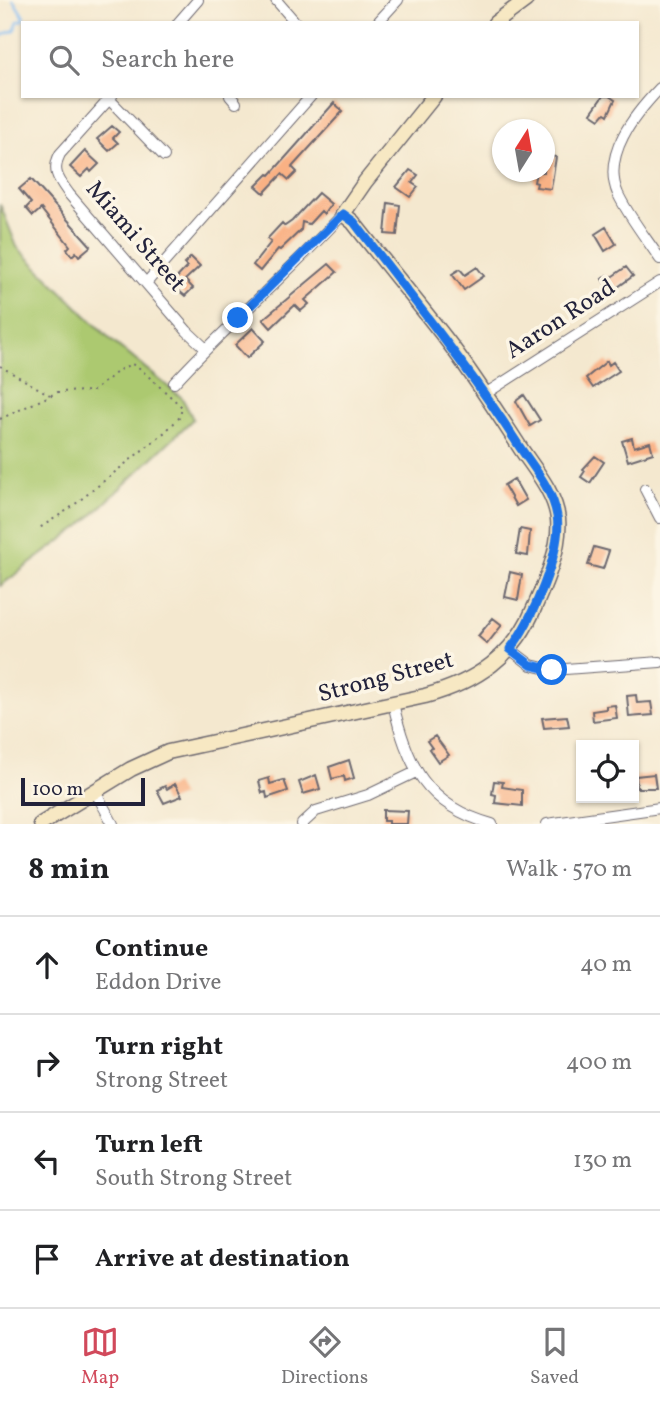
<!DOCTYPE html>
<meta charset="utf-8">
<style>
:root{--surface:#fff;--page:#f6f6f6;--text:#202124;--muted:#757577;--line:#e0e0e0;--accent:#d1495b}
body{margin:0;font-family:Vollkorn,serif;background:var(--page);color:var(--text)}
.controls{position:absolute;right:21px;bottom:21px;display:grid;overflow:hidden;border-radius:0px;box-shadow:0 2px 5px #0004}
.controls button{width:63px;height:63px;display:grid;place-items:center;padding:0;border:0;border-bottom:2px solid var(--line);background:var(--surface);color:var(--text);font:35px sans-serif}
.compass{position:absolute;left:492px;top:119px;width:63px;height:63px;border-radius:50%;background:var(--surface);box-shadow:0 2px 5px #0004;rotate:11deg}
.scale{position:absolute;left:21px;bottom:18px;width:124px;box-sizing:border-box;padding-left:7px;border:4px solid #22223b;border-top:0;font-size:19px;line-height:24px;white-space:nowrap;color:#22223b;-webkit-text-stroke:5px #fcf5e5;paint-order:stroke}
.stop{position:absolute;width:21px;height:21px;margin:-16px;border:5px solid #1a73e8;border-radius:50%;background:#fff}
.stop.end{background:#1a73e8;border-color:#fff;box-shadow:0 2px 7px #0008}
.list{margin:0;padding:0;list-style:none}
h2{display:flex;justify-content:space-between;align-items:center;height:91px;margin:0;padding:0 28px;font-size:30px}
h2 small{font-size:23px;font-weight:400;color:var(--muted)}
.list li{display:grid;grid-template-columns:46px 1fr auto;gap:21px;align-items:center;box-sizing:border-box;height:98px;padding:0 28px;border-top:2px solid var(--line)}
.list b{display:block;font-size:26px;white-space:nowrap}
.list p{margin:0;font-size:23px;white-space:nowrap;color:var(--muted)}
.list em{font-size:23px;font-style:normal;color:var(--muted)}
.icon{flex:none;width:38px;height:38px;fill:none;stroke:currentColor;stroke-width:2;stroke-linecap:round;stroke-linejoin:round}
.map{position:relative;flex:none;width:660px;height:824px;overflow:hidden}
.search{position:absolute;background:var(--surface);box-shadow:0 2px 5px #0004;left:21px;right:21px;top:21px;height:77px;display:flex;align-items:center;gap:18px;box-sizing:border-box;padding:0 24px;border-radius:0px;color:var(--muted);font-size:26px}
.sheet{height:483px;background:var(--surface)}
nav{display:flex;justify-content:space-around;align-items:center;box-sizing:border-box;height:98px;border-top:2px solid var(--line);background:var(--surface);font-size:19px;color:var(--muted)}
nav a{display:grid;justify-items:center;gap:4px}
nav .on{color:var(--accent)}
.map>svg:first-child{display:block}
.green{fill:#acc96f;stroke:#677655;stroke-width:2}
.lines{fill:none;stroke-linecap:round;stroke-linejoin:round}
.stream{stroke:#82bcf3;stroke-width:2.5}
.building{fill:#f9b184}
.street-casing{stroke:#6c676f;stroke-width:12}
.secondary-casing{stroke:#6c676f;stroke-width:17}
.path{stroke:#6c676f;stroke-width:2;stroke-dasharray:2 5;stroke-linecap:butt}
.street{stroke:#fff;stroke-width:10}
.secondary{stroke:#f7e8c3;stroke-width:14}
.route{stroke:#1a73e8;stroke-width:9}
.labels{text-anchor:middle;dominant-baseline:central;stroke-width:7;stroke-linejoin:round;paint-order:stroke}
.street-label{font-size:24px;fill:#22223b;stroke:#fcf5e5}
</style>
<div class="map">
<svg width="660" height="824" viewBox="0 0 660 824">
<rect width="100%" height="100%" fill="#fcf5e5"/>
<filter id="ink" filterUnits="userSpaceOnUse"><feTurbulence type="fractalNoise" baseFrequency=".0143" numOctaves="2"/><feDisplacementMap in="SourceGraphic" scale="14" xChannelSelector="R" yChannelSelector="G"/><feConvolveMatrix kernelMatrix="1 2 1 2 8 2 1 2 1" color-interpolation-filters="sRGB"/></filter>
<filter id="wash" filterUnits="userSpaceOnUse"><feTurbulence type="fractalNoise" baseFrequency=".00686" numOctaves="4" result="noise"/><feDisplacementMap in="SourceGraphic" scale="28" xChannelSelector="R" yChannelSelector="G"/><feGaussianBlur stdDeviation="1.57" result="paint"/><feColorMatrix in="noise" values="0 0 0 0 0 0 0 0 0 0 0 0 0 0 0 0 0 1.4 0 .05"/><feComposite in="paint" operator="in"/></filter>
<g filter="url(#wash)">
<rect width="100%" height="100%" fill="#f4e8cf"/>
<path class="green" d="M0,204L17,247L112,341L182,398L193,419L82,525L0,586Z"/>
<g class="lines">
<path class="stream" d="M0,38L4,34L15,30L18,21H22L24,17L13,0"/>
</g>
<g id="blocks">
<path class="building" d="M603,96H609L615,100L608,115L605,113L600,119L591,113Z
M334,103L343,111L292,167L297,172L289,180L282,174L264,193L256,186L268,174L270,175Z
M112,126L119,132L113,138L118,143L109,151L97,139Z
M85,151L99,164L91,172L89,169L81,177L70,167Z
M544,155L556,157L551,189L536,187L537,183L534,182L536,172H544Z
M410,170L418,175L412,183L418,187L410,197L396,187Z
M31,179L91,246L79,256L76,252L72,256L67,249L70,246L41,209L33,216L26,208L31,203L19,189Z
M318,193L331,204L324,214L321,211L309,224L302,222L301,230L280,250L278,249L260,271L253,265L271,242L267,239L282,223L285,226L292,221Z
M388,203L400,205L397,235L385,234Z
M606,227L616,244L605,251L595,234Z
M191,257L200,266L185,280L193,288L185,296L171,284L187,267L184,264Z
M329,264L337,272L305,300L309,304L301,311L295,305L271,328L263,319Z
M477,267L484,276L464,290L452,274L460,269L465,275Z
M626,267L633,276L611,292L602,279L607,275L610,278Z
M253,328L265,341L247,358L235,345Z
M607,361L609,365L613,362L619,371L593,388L586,378Z
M524,395L540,420L530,426L516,401Z
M632,438L634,447L650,442L653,453L628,461L622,441Z
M595,456L604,462L590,483L581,477L585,471L583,469Z
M514,479L526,500L516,506L504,485Z
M520,529L530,531L528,556L516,554Z
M594,547L609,551L603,569L588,565Z
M510,572L522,575L518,600L505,597Z
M493,618L502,625L487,644L478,636Z
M636,695L637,703L651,702L653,715L629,717L627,696Z
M615,705L617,718L593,721L592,711L606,709V706Z
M567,716L569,726L544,728L542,718Z
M435,736L449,755L438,762L429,749L432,748L427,741Z
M349,760L354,778L345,781L344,776L332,779L329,767Z
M654,774L656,788H637L636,776Z
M316,775L320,789L303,794L299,782Z
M269,778L270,784L284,780L288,791L267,798L266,792L262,793L259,781Z
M494,781L503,782L502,787L522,790V806L495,803L496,795L492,794Z
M175,784L182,796L164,803L157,790L165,786L167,789Z
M383,810L408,811L407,824H388V821H383Z"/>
</g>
</g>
<g filter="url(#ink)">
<use href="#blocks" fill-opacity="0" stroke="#6c676f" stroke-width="2"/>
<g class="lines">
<g class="street-casing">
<path id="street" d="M276,0L296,23
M178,23L198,0
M377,23L398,0
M660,88C635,114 601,155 618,194C629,217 646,238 660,259
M112,96L60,154C51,171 59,180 69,194L187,331L206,349
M230,96L236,103
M109,99L164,156
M147,282L311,96
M174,383C228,324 289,273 343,214
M485,394L660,282
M645,489L660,518
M510,649L531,665L552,670L660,662
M393,703C407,765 426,806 492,824
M95,791L113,824
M302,824L316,811L368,795L416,772
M547,824L660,808"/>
</g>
<g class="secondary-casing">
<path id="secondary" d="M495,23L526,0
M41,824L131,769L168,752L425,696C476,682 515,656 535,606C546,581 561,547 558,519C555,493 535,470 521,449C497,412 473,374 446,339C416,300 384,262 353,222L343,214L365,182L434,96"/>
</g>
<path class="path" d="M0,366L50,395
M0,419L58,392L93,391L121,369L131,364L137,366L182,407L180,417L165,432L69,509L38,529"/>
<use href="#street" class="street"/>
<use href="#secondary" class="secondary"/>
</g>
</g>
<g class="lines" filter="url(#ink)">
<path class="route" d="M238,318L343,214L354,222C410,296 469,367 519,446C533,467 553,490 557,516C563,549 531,624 510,649L531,665L552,670"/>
</g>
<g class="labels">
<g class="street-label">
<text transform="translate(135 237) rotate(49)">Miami Street</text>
<text transform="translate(561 320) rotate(-33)">Aaron Road</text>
<text transform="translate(386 678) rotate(-15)">Strong Street</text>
</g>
</g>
</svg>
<div class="controls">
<button><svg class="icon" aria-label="locate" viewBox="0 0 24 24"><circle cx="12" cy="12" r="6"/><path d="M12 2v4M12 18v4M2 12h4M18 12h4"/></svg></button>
</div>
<svg class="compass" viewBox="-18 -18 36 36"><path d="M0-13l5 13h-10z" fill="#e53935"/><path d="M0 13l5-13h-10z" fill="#757577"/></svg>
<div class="scale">100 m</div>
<div class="stop" style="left:552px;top:670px"></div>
<div class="stop end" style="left:238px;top:318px"></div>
<div class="search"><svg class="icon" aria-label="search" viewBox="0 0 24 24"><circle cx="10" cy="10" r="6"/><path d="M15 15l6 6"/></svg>Search here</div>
</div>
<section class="sheet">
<h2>8 min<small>Walk · 570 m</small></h2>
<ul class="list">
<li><svg class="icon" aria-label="ahead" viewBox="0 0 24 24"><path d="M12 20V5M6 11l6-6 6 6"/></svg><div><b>Continue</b><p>Eddon Drive</p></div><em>40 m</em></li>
<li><svg class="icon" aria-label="right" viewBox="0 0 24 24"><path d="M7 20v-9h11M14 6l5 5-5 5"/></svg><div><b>Turn right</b><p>Strong Street</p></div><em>400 m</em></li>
<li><svg class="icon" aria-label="left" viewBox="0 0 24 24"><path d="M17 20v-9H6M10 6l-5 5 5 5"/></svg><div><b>Turn left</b><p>South Strong Street</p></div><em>130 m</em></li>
<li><svg class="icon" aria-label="arrive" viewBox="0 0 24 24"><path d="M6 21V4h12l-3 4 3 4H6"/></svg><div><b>Arrive at destination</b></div></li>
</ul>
</section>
<nav>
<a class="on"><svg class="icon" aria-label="map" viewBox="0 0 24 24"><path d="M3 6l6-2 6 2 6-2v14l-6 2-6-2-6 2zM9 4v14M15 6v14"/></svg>Map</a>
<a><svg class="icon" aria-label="directions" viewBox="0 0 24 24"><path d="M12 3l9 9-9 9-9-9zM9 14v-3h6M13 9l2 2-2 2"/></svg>Directions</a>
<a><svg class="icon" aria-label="saved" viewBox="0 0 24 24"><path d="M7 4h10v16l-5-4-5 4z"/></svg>Saved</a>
</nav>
